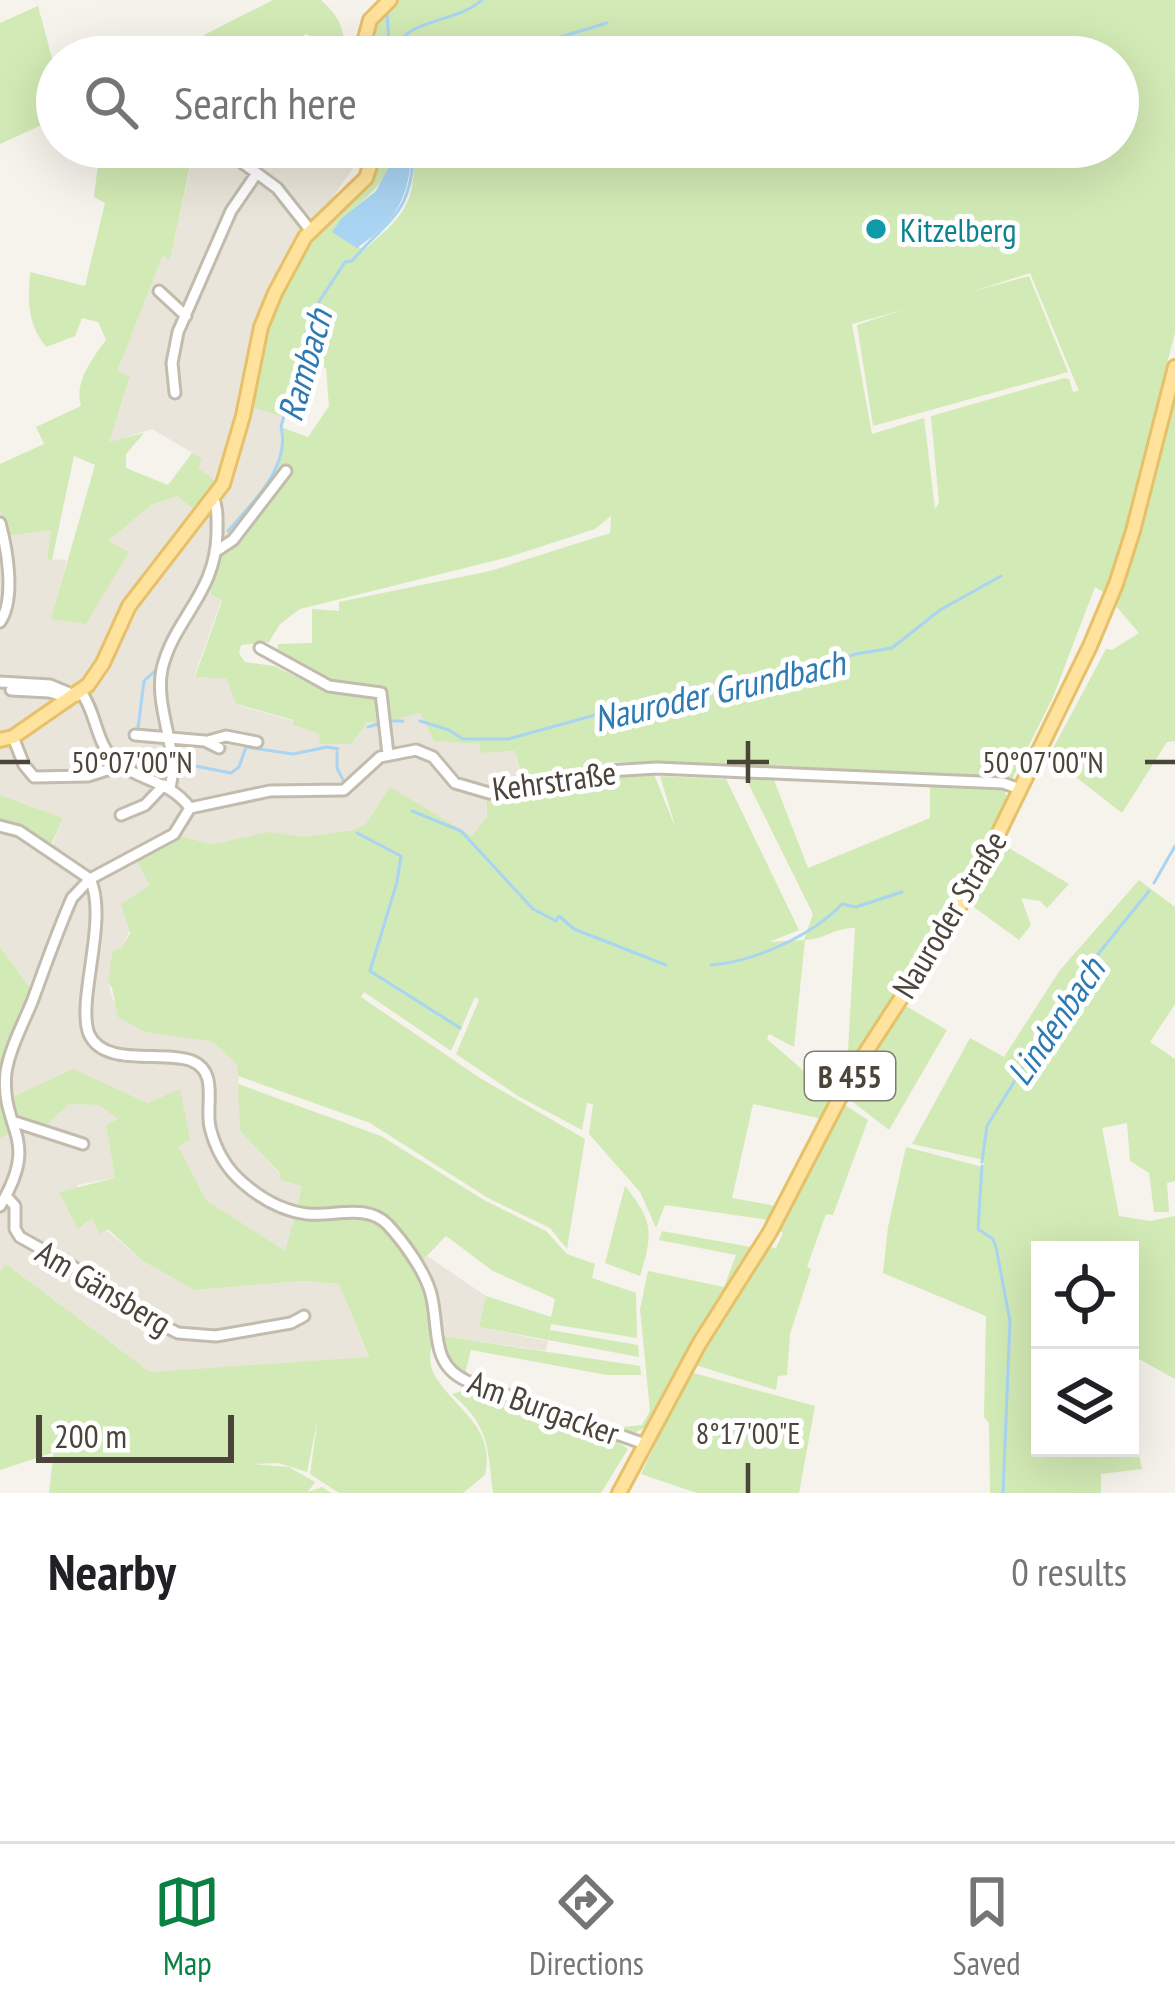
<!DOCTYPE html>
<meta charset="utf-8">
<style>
:root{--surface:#fff;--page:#f6f6f6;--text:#202124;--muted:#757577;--line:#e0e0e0;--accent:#0b8043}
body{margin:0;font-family:"PT Sans Narrow",sans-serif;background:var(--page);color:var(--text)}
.controls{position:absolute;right:36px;bottom:36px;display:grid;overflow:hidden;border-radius:0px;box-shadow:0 12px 48px #0002}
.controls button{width:108px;height:108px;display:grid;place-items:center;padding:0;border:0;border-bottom:3px solid var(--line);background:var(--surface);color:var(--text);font:60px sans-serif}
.scale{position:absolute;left:36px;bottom:30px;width:198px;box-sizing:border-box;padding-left:12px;border:6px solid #4b4439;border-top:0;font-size:33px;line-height:42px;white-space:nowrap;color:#4b4439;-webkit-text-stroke:9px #fff;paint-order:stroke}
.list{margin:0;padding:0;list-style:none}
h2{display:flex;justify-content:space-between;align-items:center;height:156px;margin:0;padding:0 48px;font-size:51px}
h2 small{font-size:39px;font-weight:400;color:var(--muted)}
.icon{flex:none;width:66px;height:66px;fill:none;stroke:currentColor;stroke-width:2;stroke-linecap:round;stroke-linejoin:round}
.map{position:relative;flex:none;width:1175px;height:1493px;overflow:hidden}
.search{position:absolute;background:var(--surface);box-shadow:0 12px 48px #0002;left:36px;right:36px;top:36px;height:132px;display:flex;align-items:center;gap:30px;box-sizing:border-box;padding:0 42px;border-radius:66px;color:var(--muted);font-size:45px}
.sheet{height:348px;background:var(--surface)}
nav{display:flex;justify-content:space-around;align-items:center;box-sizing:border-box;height:168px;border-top:3px solid var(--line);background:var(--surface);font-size:33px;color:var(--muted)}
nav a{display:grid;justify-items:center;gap:6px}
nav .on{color:var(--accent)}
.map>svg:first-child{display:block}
.residential{fill:#eae5da}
.green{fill:#d2eab5;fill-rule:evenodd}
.water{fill:#a9d4f2}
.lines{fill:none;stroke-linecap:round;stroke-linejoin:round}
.stream{stroke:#a9d4f2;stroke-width:3}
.minor-casing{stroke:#c2bbae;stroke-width:15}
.major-casing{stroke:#e6c16a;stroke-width:18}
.minor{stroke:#fff;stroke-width:9}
.major{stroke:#ffe39c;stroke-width:12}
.ticks{fill:none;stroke:#4b4439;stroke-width:4.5}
.culture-dot{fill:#0f9aa8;stroke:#fff;stroke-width:4.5}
.labels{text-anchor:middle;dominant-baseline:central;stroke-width:10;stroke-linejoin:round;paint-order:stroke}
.shield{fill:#fff;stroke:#817c74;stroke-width:3}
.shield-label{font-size:30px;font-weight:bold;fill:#4b4439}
.culture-label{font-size:33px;fill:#0d838f;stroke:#fff;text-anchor:start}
.street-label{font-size:33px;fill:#4b4439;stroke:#fff}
.water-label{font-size:36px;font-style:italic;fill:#2e7ab2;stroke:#fff}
.ticks-label{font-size:30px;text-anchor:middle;fill:#4b4439;stroke:#fff;stroke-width:10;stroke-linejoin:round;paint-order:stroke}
</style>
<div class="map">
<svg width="1175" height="1493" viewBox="0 0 1175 1493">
<rect width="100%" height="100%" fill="#f6f3ec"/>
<path class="residential" d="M195,147H335L360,158L329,203L335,214L307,247L268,330L250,405L282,416L284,441L274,473L227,531L210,593L221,601L194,677L228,679L237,705L293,721V725L319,734L421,713L434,741L481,744V753L515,751L524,791L487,798V815L472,837L366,824L353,830L303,837L270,833L212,844L179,836L150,885L122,947L112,952L108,982L113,1000L145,1032L213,1042L238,1064L240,1131L279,1173L303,1186L286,1252L206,1200L177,1145L149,1103L73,1070L68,1104L99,1105L119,1119L106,1125L115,1178L77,1185L79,1229L92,1218L143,1261L195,1290L302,1281L339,1284L369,1358L150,1372L6,1264L0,1271V1138L10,1134L3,1112L1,1076L31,989L0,947V830L24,837L49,853L63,818L0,795V509L8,536L52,530L47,559L67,560L52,619L128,553L107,541L151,505L177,496L197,468L201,458L152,429L108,443L130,378L116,372L163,255L170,259Z
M427,1256L486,1296L479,1327L548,1341L546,1351L442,1336L436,1292L420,1263Z"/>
<path class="green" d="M273,0H321C340,17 346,31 344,57H312V39L307,34C259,55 247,72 204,35Z
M399,0H1175V332L1124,537L1105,593L1095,587L1053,697L1012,779L614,762L565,769L523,782L515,751L480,753V744L434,741L420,713L389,721L384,688L330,684L277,654L278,644L312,643V609L339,611V602L490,571L610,533L611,516L595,529L509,557L300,609L280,624L269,642L241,645L239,653L245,662L274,666L326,691L378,698L382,722L367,723L351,744H320L319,734L293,725V720L236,704L227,679L195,677L222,601L210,594C216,574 219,544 230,527C252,496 293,470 281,427L308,437L329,406L326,368L301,360L284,417L249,406C261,370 265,331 281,297C306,243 347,197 379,147H393L388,148L394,152C386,192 354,202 333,231L364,250C402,217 415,207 414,155L404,147H1118V57H366L371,29ZM1030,273L1079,391L1073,392L1069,379L1064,378L931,416L939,503L935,509L924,418L872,434L852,324L903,310L857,325L873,426L1068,372L1029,276L974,291Z
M38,6L56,73L55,119L0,144V23Z
M100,147H194L170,260L163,255L117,371L130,377L109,442L144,433L126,454V468L168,485L192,453L202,458L198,468L215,481L194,509L177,496L151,505L108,541L129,552L86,624L51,619L95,465L74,456L52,560L47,559L51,530L7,536L0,509V464L44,444L36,427L81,406C74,382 92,359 106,340L98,322L82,318L75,336L46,347C27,323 28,302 30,272L85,286L105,203L94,197Z
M1175,397V741L1167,742L1122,813L1049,756L1106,649L1112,650L1139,633L1115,605L1156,475Z
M653,772L676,829L660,776L726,779L799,930L769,942L804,940L813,914L746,779L774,780L808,868L930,818V785L1003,788L1009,801L969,883L841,1081L837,1077L848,1051L855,928C836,927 823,940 805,940L794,1047L769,1034L767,1039L834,1097L823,1119L753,1104L732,1198L776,1206C741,1283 687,1351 647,1426L633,1434L621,1430L623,1427L642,1425L650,1411L640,1309L648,1271L724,1287L736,1255L659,1240L662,1231L751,1247L769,1220L665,1205L656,1228L640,1192L589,1134L593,1104L587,1103L582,1130L518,1096L456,1054L479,1000L475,997L451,1051L364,992L361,997L480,1078L585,1139L567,1249L550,1228L488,1198L370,1123L238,1076L237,1064L213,1042L145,1032L118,1017L112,988L108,982L112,952L122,947L130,933L121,904L150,885L136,859L179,836L212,844L270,832L303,837L353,830L366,824L390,787L472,836L487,816V798H514L602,775Z
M0,795L63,818L50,847L0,823Z
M1004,845L1069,884L1047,908L1040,901L1021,898L1031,925L1019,940L971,905Z
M1139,880L1175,907V1004L1150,1042L1175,1059V1181L1167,1183L1169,1212H1154L1149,1173L1130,1161L1127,1123L1102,1128L1119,1216L1150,1221L1175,1216V1379L1130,1354V1250H1040V1448H1130V1408L1142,1469L1101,1474V1493H990L989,1423L984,1417L986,1316L883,1273L888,1227L906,1147L983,1167L984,1160L912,1144L970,1038L1004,1057L1060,970Z
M0,947L31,989C12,1041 0,1077 10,1134L0,1138Z
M902,1004L947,1030L889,1130L849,1099Z
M73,1069L148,1103L180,1089L190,1140L178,1146L206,1200L285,1251L294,1219C318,1223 359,1210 377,1221C407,1240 433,1301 433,1335C432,1349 427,1358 433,1372C452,1409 496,1424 485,1475L463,1493H339L310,1474L318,1418L307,1472L278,1463L251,1464L289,1467L315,1482L308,1492L322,1487L331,1493H49L54,1447L52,1453L0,1470V1271L6,1264L150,1372L369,1357L339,1284L302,1281L195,1290L143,1261L108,1229L100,1234L92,1218L78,1229L59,1192L115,1178L106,1125L118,1119L99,1105L69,1104L46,1125L14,1113L11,1098Z
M238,1084L381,1136L484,1200L546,1231L567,1254L595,1264L592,1278L636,1293L637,1338L551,1324L550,1330L638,1345L639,1357L479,1327L486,1296L551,1317L555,1299L493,1271L446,1236L420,1263L385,1218L297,1208L302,1186L281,1180L279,1172L240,1131Z
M842,1103L868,1120L833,1215L826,1214L807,1267L811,1269L790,1334L787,1375L778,1376L776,1390L695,1365L769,1247L776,1248L783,1233L780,1231Z
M625,1186C654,1222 653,1233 640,1276L605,1263Z
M442,1336L640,1366L641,1375H607L471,1350L465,1374L450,1368Z
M690,1372L815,1406L799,1493H697L641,1474Z
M466,1390L617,1441L628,1449L601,1493H493C487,1446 490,1427 452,1394Z"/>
<path class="water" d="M398,150L411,158C408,201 393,223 357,248L332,232L342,218L376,191Z"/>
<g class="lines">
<path class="stream" d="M387,13L389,43L396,57
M395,55C399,18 454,25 482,0
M519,57L557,38L607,23
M228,531C252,503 291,467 281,427L311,314L345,262L352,261C386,220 411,216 413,156L403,147
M388,721H403
M420,721L449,730L463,739H508L639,703L702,694L823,667L855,654L892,648L940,610L1001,576
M368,727L378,724
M138,728L144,681L158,668
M337,752V768L344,782
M175,762L231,773L239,767L246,747L293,754L327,747L338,749
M412,811L461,831L533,909L556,921L559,916L574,929L666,965
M357,833L401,856L397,882L370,971L460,1028
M1154,883L1175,846
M711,965C754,962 813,935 842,904L856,907L902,892
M982,1162L987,1126L1074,984L1149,891
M982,1166L978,1229L993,1239L996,1247L1010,1321L1003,1493"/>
<g class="minor-casing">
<path id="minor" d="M221,147L277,188L311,231
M159,291L186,316
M175,393L172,363L178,332L231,211L257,173
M0,523C7,549 16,599 0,622
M215,552L233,540L286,471
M260,648L329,686L381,693L388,754
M0,682L50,685L76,696
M11,690L49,692L70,698
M81,692C97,713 95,743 116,762C138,780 169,780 190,808
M135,735L205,741L219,748
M13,737L24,765L34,777L88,776L120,766
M208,741L226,736L257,742
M170,788C180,750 154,708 162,669C174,618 216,594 217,533C217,520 218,508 213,497
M190,808L270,791L344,790L380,757L416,750L433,757L455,783L489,793H514L591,772L657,768L1003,783L1020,789
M121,815L145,805L164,785
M0,826L19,831L90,879
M90,879C109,919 76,1001 89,1034C104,1068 163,1050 192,1061C219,1072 205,1105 210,1127C215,1148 226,1168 242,1182C260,1198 283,1211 307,1214C334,1217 366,1203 387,1224C403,1241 425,1271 431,1294C440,1328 429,1364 467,1381L645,1444
M12,1121L83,1144
M6,1196L15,1206V1229L20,1237L72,1266L132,1310L178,1333L216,1336L291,1323L304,1316
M0,1206C42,1137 0,1131 6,1072C10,1048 23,1024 32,1002C45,967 57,932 72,898L90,879L174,834L190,808"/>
</g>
<g class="major-casing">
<path id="major" d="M360,57L370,20L390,0
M0,740L13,737L88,685L103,663L129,606L223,484L243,416L261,327L275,293L305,237L366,178L376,147
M619,1493L699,1344L770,1232L853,1072L950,923L985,861L1090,646L1116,584L1133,531L1175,367"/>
</g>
<use href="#minor" class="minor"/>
<use href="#major" class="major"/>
</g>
<path class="ticks" d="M748,741V783M0,762H30M727,762H769M1145,762H1175M748,1463V1493"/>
<circle class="culture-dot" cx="876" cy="229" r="12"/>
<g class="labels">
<rect class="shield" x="805" y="1052" width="90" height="48" rx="9"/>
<g class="shield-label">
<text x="850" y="1076">B 455</text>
</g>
<g class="culture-label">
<text x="900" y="229">Kitzelberg</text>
</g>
<g class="street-label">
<text transform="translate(554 780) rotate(-8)">Kehrstraße</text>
<text transform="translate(949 914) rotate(-59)">Nauroder Straße</text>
<text transform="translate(104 1287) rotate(31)">Am Gänsberg</text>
<text transform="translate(544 1407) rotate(20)">Am Burgacker</text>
</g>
<g class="water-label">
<text transform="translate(304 365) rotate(-74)">Rambach</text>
<text transform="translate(719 690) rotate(-13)">Nauroder Grundbach</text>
<text transform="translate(1055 1021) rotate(-56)">Lindenbach</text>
</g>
</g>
<g class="ticks-label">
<text x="132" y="773">50°07'00"N</text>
<text x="1043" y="773">50°07'00"N</text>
<text x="748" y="1444">8°17'00"E</text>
</g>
</svg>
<div class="controls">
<button><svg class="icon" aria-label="locate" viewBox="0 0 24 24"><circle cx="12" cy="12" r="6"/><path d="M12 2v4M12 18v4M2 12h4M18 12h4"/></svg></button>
<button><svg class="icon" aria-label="layers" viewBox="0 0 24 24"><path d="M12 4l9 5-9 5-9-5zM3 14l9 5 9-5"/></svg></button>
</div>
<div class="scale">200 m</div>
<div class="search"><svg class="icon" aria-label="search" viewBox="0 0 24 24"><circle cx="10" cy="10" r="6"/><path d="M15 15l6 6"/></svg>Search here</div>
</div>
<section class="sheet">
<h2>Nearby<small>0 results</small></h2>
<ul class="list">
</ul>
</section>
<nav>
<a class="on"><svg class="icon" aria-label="map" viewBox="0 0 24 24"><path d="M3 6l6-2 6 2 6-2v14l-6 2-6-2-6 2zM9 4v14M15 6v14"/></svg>Map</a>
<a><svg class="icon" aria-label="directions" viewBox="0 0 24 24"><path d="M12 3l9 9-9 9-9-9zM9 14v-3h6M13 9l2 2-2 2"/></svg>Directions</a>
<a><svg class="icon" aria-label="saved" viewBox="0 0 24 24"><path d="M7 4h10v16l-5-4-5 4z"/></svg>Saved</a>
</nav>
